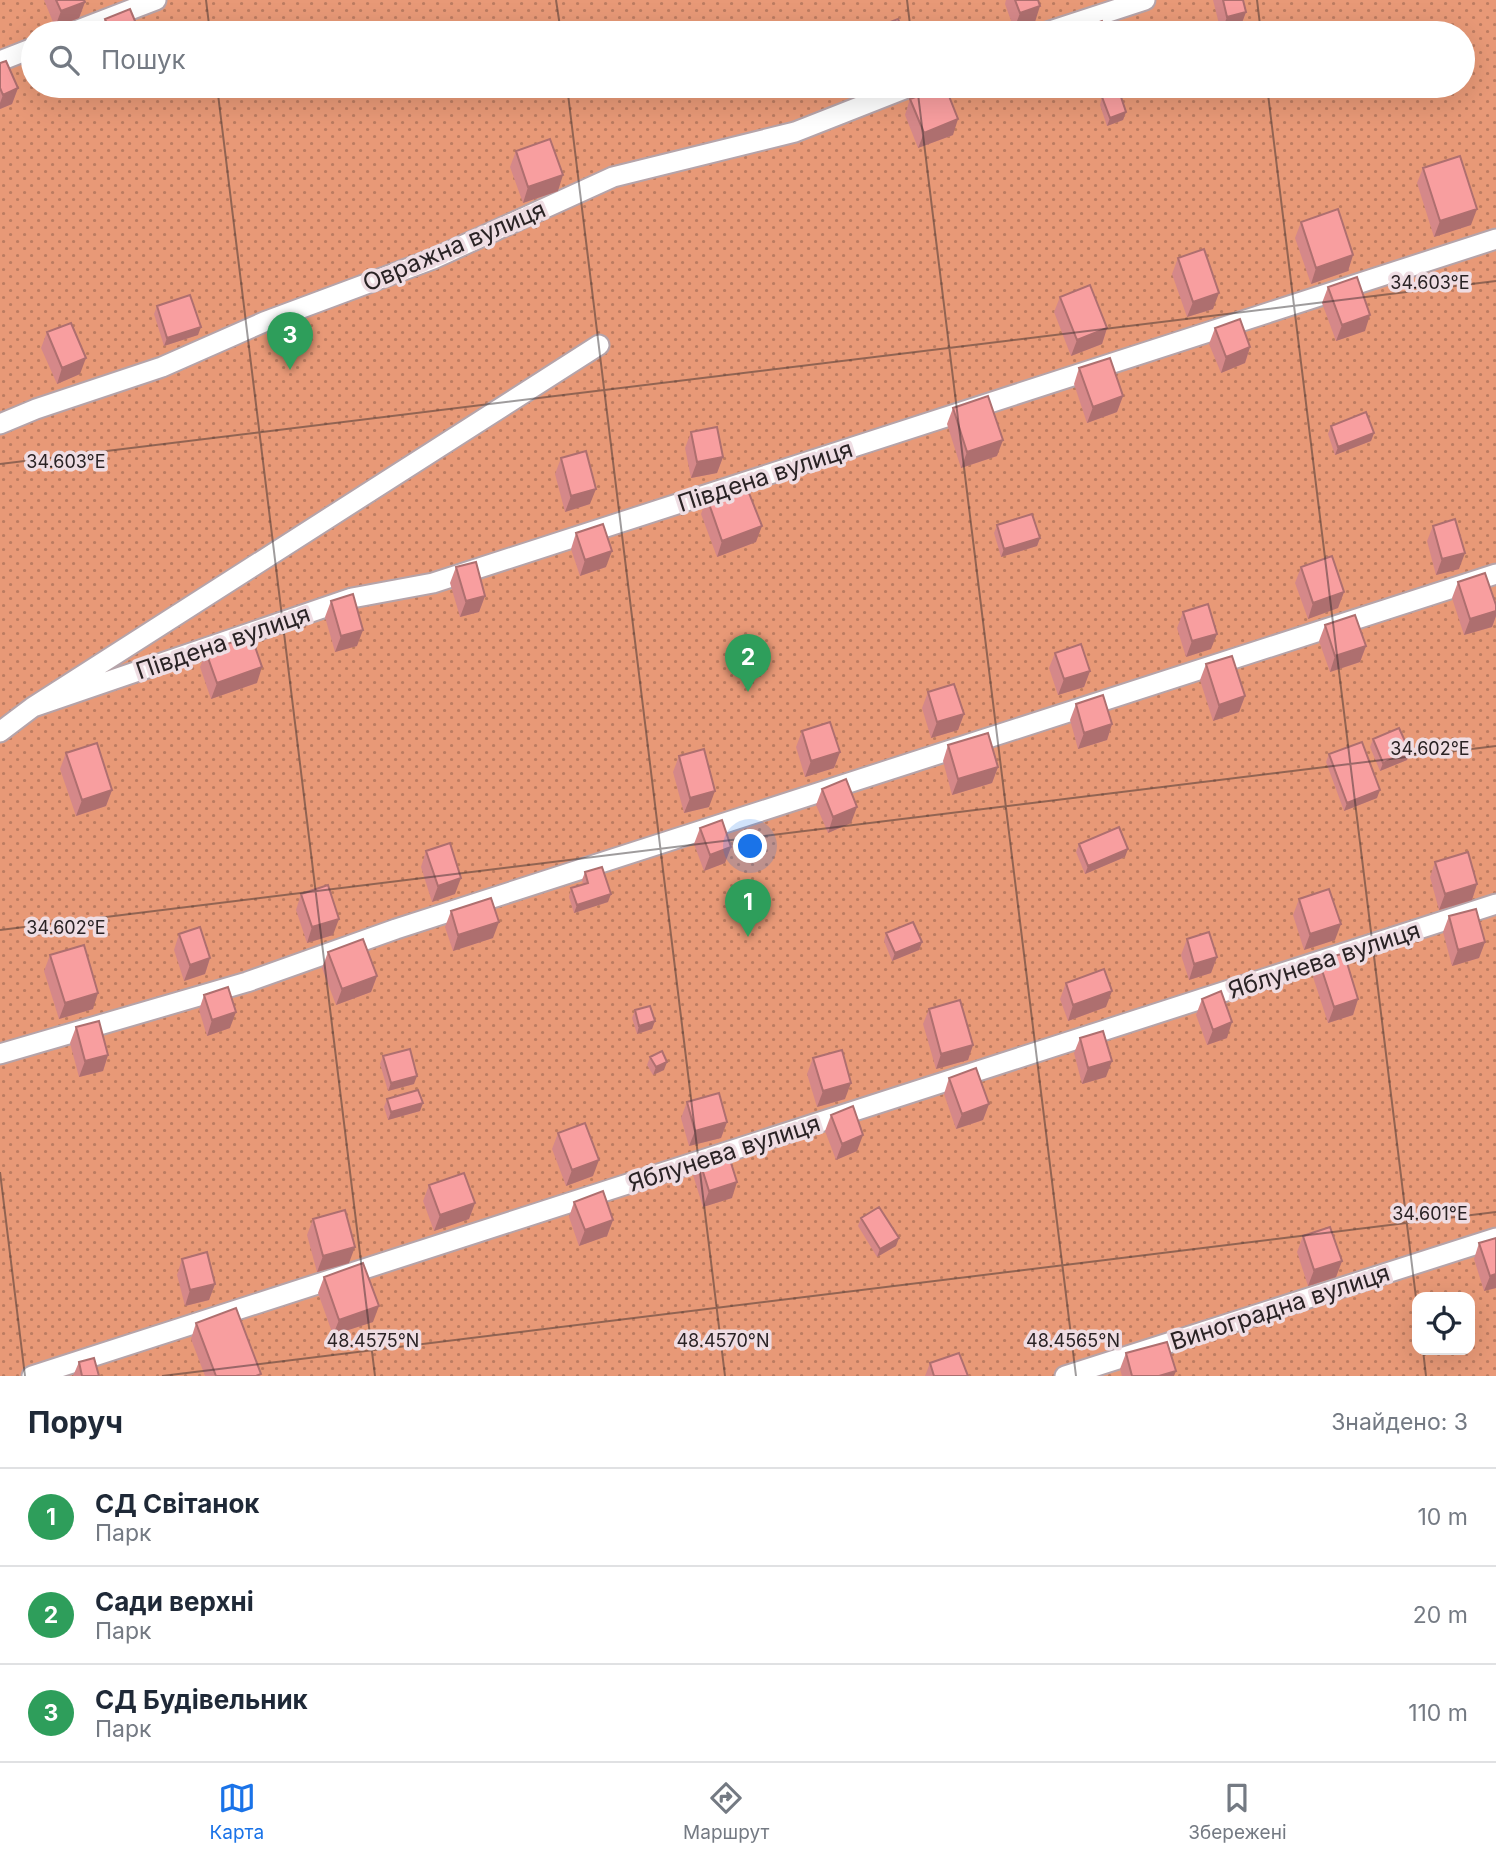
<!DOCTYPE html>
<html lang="uk">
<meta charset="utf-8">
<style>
:root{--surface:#fff;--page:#f2f2f3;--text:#1f2937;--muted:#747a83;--line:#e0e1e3;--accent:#1a73e8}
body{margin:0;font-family:Inter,sans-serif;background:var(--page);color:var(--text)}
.controls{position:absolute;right:21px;bottom:21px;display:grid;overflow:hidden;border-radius:14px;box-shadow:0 7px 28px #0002}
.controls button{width:63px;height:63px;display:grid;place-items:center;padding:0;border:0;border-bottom:2px solid var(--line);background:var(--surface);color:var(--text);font:35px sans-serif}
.you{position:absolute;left:751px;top:847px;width:24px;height:24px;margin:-18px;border:5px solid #fff;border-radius:50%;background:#1a73e8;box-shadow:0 0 0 10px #1a73e833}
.badge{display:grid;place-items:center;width:46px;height:46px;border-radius:50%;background:var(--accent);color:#fff;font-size:23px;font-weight:700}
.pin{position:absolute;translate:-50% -58px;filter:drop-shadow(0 2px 4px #0008)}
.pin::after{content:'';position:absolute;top:37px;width:24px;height:21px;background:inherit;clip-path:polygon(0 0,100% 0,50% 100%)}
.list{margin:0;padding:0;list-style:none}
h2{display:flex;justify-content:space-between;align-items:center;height:91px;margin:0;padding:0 28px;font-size:30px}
h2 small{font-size:23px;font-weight:400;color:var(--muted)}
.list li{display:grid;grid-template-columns:46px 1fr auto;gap:21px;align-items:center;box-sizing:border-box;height:98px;padding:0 28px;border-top:2px solid var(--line)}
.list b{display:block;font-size:26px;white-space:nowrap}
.list p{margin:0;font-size:23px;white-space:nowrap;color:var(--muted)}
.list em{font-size:23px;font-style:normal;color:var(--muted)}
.icon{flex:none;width:38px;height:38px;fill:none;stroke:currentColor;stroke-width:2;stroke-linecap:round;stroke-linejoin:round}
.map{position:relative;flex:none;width:1496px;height:1376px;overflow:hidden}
.search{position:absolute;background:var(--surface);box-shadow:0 7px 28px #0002;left:21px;right:21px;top:21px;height:77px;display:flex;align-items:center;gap:18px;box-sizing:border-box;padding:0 24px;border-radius:38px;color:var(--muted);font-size:26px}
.sheet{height:385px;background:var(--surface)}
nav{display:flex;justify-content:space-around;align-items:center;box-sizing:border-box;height:98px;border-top:2px solid var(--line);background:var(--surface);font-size:19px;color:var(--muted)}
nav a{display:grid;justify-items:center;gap:4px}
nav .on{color:var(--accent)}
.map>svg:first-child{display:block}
.garden{fill:url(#garden-dots);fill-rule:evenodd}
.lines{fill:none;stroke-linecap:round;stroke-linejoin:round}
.service-casing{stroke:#b5a4aa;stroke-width:23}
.service{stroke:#fff;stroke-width:19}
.wall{fill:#d58889}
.shaded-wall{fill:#ae6f6f}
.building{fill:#f89e9f;stroke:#ae6f6f;stroke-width:2}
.ticks{fill:none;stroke:#2a2325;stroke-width:2;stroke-opacity:0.45}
.labels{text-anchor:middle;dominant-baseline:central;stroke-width:7;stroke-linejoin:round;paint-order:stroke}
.street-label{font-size:24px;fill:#2a2325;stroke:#efdde3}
.ticks-label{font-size:18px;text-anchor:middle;fill:#2a2325;stroke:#efdde3;stroke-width:7;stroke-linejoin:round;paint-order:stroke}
</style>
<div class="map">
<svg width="1496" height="1376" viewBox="0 0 1496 1376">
<defs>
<pattern id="garden-dots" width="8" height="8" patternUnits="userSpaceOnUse" patternTransform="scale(1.75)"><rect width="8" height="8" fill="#e89977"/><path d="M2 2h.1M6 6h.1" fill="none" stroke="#bc7c61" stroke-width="1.8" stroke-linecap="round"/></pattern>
</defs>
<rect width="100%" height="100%" fill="#efdde3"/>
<path class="garden" d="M0,0H1496V1376H0ZM33,33H1463V86H33ZM1417,1297H1470V1350H1417Z"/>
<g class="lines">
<g class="service-casing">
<path id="service" d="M70,33L156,0
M1044,33L1145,0
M0,61L33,48
M0,424L36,409L162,367L264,322L433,259L613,177L795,132L912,86
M33,707L352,598L433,583L1496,239
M0,732L33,707L599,345
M0,1054L247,982L396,929L1496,574
M32,1376L1496,904
M1065,1376L1496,1238"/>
</g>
<use href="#service" class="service"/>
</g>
<path class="wall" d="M44,0H84L85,2L79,18L55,27Z
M1006,0H1038L1035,22L1014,29L1005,4Z
M1213,0H1243L1246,12L1240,28L1221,32Z
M105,19L140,33H100Z
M0,63L18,88L12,104L0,109Z
M1102,97L1126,112L1123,120L1107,126L1100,105Z
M910,99L953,135L918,148L905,115Z
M516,151L558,191L523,203L510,167Z
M1423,168L1471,225L1434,237L1417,183Z
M1301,222L1353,255L1348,271L1311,284L1295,238Z
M1178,258L1213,309L1187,317L1172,274Z
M1328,287L1365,331L1336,341L1322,303Z
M1060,297L1107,328L1102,344L1071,356L1054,312Z
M157,306L198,335L164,346L154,314Z
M1215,328L1250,347L1245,363L1221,373L1209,344Z
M47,332L80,374L57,384L41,348Z
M1079,368L1123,396L1117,412L1087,423L1074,384Z
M953,408L997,456L961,468L947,424Z
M1331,426L1374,433L1371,441L1335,455L1328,434Z
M691,432L723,457L717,473L691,478L685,448Z
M561,458L590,504L565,512L555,474Z
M707,498L756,542L717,557L701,514Z
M997,525L1040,538L1037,546L1001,557L994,533Z
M1433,526L1459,569L1436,575L1427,541Z
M576,533L606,567L580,576L571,549Z
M456,567L485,596L479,612L460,617L450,583Z
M1301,567L1344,592L1338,608L1308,619L1295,583Z
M1458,582L1496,605V616L1492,627L1464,635L1452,598Z
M331,601L357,646L335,652L325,617Z
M1183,612L1211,649L1186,657L1177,628Z
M1325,625L1366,646L1360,662L1330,672L1319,641Z
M206,652L257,683L211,699L200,667Z
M1055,653L1090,671L1084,687L1058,695L1049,668Z
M1206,664L1245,696L1239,712L1213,721L1200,680Z
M928,692L964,714L958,730L931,738L922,708Z
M1076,704L1112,724L1107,740L1078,749L1070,720Z
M802,731L840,752L834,768L805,777L796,747Z
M1373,739L1410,752L1407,760L1380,771L1370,747Z
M948,745L998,767L992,783L952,795L943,761Z
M66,753L112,790L106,806L76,816L60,769Z
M1329,754L1377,798L1344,811L1326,762Z
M679,756L709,807L684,813L673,772Z
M822,789L851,823L828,833L816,805Z
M700,828L731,847L725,863L704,871L694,844Z
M1079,844L1125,857L1085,874L1076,852Z
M426,851L455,894L432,902L421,867Z
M1435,862L1477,884L1472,900L1439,910L1430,877Z
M585,872L608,902L574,913L569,897L571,888L583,884L582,880Z
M301,894L333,935L307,943L296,910Z
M1299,899L1335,940L1304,950L1293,915Z
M451,911L493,938L453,951L445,927Z
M1449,916L1485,942L1479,958L1452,966L1443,932Z
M886,933L922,942L919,950L892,961L884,941Z
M179,934L210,958L205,974L184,981L174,950Z
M1187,939L1217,957L1211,973L1189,980L1181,955Z
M328,952L377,976L371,992L336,1005L322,968Z
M50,955L93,1009L59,1019L44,971Z
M1319,961L1358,999L1353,1015L1328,1023L1313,977Z
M1066,983L1106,1007L1068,1021L1060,999Z
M204,995L230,1028L207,1036L199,1010Z
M1202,999L1227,1038L1207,1045L1196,1015Z
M929,1009L973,1045L968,1060L936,1069L923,1024Z
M635,1010L655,1021L652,1029L637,1034L632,1018Z
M76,1027L108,1055L103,1071L79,1077L70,1043Z
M1080,1038L1106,1077L1082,1084L1074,1053Z
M383,1056L414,1084L388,1091L380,1064Z
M650,1057L664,1070L653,1075L647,1065Z
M813,1058L845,1099L817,1107L807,1074Z
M949,1078L989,1104L983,1120L956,1129L944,1094Z
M387,1099L423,1103L420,1111L388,1120L384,1107Z
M687,1102L727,1122L721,1138L689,1146L681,1118Z
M831,1115L857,1151L836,1160L825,1131Z
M558,1133L593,1176L566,1186L552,1149Z
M698,1156L732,1198L703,1207L692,1172Z
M429,1185L475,1203L469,1219L434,1231L423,1201Z
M574,1202L613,1220L607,1236L579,1246L569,1217Z
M861,1218L896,1246L877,1257L858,1226Z
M313,1219L349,1263L317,1272L307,1235Z
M1303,1236L1342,1261L1336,1277L1308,1286L1297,1252Z
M1496,1238V1288L1484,1291L1474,1259L1479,1243Z
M182,1259L215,1284L209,1300L185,1306L177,1275Z
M324,1277L373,1322L333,1335L318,1293Z
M196,1323L261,1374L260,1376H205L191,1339Z
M1126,1353L1174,1376H1122L1120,1369Z
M79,1362L99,1376H73Z
M930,1363L968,1376H925Z"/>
<path class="shaded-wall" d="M85,2L79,18L55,27L61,11Z
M1040,6L1035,22L1014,29L1020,13Z
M1246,12L1240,28L1221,32L1227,17Z
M18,88L12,104L0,109V103L3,95Z
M1126,112L1123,120L1107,126L1110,118Z
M958,119L953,135L918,148L924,133Z
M563,175L558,191L523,203L528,187Z
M1477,209L1471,225L1434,237L1440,221Z
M1353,255L1348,271L1311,284L1316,268Z
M1219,293L1213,309L1187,317L1193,302Z
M1370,315L1365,331L1336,341L1342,325Z
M201,327L198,335L164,346L167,338Z
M1107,328L1102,344L1071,356L1077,340Z
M1250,347L1245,363L1221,373L1226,357Z
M86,358L80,374L57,384L62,368Z
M1123,396L1117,412L1087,423L1093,407Z
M1374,433L1371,441L1335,455L1338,447Z
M1003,440L997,456L961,468L967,452Z
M723,457L717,473L691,478L697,462Z
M596,489L590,504L565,512L571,496Z
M762,526L756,542L717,557L722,541Z
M1040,538L1037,546L1001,557L1004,549Z
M612,551L606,567L580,576L585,560Z
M1465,553L1459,569L1436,575L1442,559Z
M1344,592L1338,608L1308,619L1313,603Z
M485,596L479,612L460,617L466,601Z
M1496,611V616L1492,627L1464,635L1470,619Z
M363,630L357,646L335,652L341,636Z
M1217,634L1211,649L1186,657L1192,641Z
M1366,646L1360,662L1330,672L1335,656Z
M262,667L257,683L211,699L217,683Z
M1090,671L1084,687L1058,695L1064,679Z
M1245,696L1239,712L1213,721L1219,705Z
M964,714L958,730L931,738L937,722Z
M1112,724L1107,740L1078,749L1084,733Z
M840,752L834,768L805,777L811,761Z
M1410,752L1407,760L1380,771L1383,763Z
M998,767L992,783L952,795L958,779Z
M112,790L106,806L76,816L82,800Z
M1380,790L1377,798L1344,811L1347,803Z
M715,791L709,807L684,813L690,798Z
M857,807L851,823L828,833L833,817Z
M731,847L725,863L704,871L710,855Z
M1128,849L1125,857L1085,874L1088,866Z
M461,878L455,894L432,902L438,886Z
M1477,884L1472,900L1439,910L1445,894Z
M611,894L608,902L574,913L577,905Z
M339,919L333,935L307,943L312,927Z
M499,922L493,938L453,951L458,935Z
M1341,924L1335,940L1304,950L1310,934Z
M922,942L919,950L892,961L895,953Z
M1485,942L1479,958L1452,966L1458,950Z
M1217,957L1211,973L1189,980L1194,964Z
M210,958L205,974L184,981L190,965Z
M377,976L371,992L336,1005L342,989Z
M1112,991L1106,1007L1068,1021L1073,1005Z
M98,993L93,1009L59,1019L65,1003Z
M1358,999L1353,1015L1328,1023L1334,1007Z
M236,1012L230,1028L207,1036L212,1020Z
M655,1021L652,1029L637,1034L639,1026Z
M1232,1022L1227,1038L1207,1045L1213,1030Z
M973,1045L968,1060L936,1069L941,1054Z
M108,1055L103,1071L79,1077L85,1061Z
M1112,1061L1106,1077L1082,1084L1088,1068Z
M667,1062L664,1070L653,1075L656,1067Z
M417,1076L414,1084L388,1091L391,1083Z
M851,1083L845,1099L817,1107L823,1091Z
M423,1103L420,1111L388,1120L391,1112Z
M989,1104L983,1120L956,1129L962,1114Z
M727,1122L721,1138L689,1146L695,1131Z
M863,1135L857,1151L836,1160L842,1144Z
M599,1160L593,1176L566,1186L572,1170Z
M737,1182L732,1198L703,1207L709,1191Z
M475,1203L469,1219L434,1231L440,1215Z
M613,1220L607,1236L579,1246L585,1230Z
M899,1238L896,1246L877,1257L880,1249Z
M355,1247L349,1263L317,1272L323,1256Z
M1342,1261L1336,1277L1308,1286L1314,1270Z
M1496,1274V1288L1484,1291L1490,1276Z
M215,1284L209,1300L185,1306L190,1290Z
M379,1306L373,1322L333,1335L339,1320Z
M1176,1371L1174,1376H1159Z"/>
<path class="building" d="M56,0H84L85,2L61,11Z
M1015,0H1038L1040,6L1020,13Z
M1223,0H1243L1246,12L1227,17Z
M130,9L140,33H111L105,19Z
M898,19L904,33H862Z
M1102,21L1108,33H1082L1080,29Z
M6,61L18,88L3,95L0,88V63Z
M945,86L958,119L924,133L910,99Z
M1119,91L1126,112L1110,118L1102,97Z
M550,139L563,175L528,187L516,151Z
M1460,156L1477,209L1440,221L1423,168Z
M1338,209L1353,255L1316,268L1301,222Z
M1204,249L1219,293L1193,302L1178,258Z
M1357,277L1370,315L1342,325L1328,287Z
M1090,285L1107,328L1077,340L1060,297Z
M190,295L201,327L167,338L157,306Z
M1240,319L1250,347L1226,357L1215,328Z
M71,323L86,358L62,368L47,332Z
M1110,358L1123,396L1093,407L1079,368Z
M988,396L1003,440L967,452L953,408Z
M1366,412L1374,433L1338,447L1331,426Z
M717,427L723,457L697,462L691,432Z
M586,451L596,489L571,496L561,458Z
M745,483L762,526L722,541L707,498Z
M1032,514L1040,538L1004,549L997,525Z
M1455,519L1465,553L1442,559L1433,526Z
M603,524L612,551L585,560L576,533Z
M1332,556L1344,592L1313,603L1301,567Z
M476,562L485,596L466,601L456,567Z
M1485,573L1496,605V611L1470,619L1458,582Z
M353,594L363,630L341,636L331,601Z
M1208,604L1217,634L1192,641L1183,612Z
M1355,615L1366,646L1335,656L1325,625Z
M251,635L262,667L217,683L206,652Z
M1081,644L1090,671L1064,679L1055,653Z
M1232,656L1245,696L1219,705L1206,664Z
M954,684L964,714L937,722L928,692Z
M1103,695L1112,724L1084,733L1076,704Z
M830,722L840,752L811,761L802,731Z
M1399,728L1410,752L1383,763L1373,739Z
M988,733L998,767L958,779L948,745Z
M1362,742L1380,790L1347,803L1329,754Z
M97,743L112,790L82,800L66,753Z
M704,749L715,791L690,798L679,756Z
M846,779L857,807L833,817L822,789Z
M722,820L731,847L710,855L700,828Z
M1119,827L1128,849L1088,866L1079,844Z
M450,843L461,878L438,886L426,851Z
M1468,852L1477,884L1445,894L1435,862Z
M602,867L611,894L577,905L571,888L588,883L585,872Z
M328,885L339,919L312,927L301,894Z
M1329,889L1341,924L1310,934L1299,899Z
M491,898L499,922L458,935L451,911Z
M1476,909L1485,942L1458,950L1449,916Z
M913,922L922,942L895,953L886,933Z
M200,927L210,958L190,965L179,934Z
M1209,932L1217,957L1194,964L1187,939Z
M363,939L377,976L342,989L328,952Z
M84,945L98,993L65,1003L50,955Z
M1344,953L1358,999L1334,1007L1319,961Z
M1104,969L1112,991L1073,1005L1066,983Z
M228,987L236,1012L212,1020L204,995Z
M1221,991L1232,1022L1213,1030L1202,999Z
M960,1000L973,1045L941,1054L929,1009Z
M650,1006L655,1021L639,1026L635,1010Z
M99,1021L108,1055L85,1061L76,1027Z
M1103,1031L1112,1061L1088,1068L1080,1038Z
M410,1049L417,1076L391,1083L383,1056Z
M842,1050L851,1083L823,1091L813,1058Z
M662,1051L667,1062L656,1067L650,1057Z
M976,1068L989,1104L962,1114L949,1078Z
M418,1090L423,1103L391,1112L387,1099Z
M719,1093L727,1122L695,1131L687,1102Z
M853,1106L863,1135L842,1144L831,1115Z
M585,1123L599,1160L572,1170L558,1133Z
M726,1147L737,1182L709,1191L698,1156Z
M464,1173L475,1203L440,1215L429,1185Z
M603,1191L613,1220L585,1230L574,1202Z
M879,1207L899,1238L880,1249L861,1218Z
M345,1210L355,1247L323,1256L313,1219Z
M1330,1227L1342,1261L1314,1270L1303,1236Z
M1496,1238V1274L1490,1276L1479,1243Z
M207,1252L215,1284L190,1290L182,1259Z
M363,1263L379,1306L339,1320L324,1277Z
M236,1308L261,1374L256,1376H216L196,1323Z
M1167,1342L1176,1371L1159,1376H1132L1126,1353Z
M959,1353L968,1376H934L930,1363Z
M94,1358L99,1376H82L79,1362Z"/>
<path class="ticks" d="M206,0L210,33M556,0L561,33M907,0L911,33M1257,0L1261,33M217,86L375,1376M567,86L725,1376M917,86L1076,1376M1267,86L1417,1306M0,464L1496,281M0,930L1496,746M0,1172L25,1376M1423,1350L1426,1376M162,1376L1496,1212"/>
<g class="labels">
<g class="street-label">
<text transform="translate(454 246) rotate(-23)">Овражна вулиця</text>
<text transform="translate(765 476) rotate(-18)">Південа вулиця</text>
<text transform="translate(223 642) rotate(-19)">Південа вулиця</text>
<text transform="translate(1324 960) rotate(-18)">Яблунева вулиця</text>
<text transform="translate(724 1153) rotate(-18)">Яблунева вулиця</text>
<text transform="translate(1280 1307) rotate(-18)">Виноградна вулиця</text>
</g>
</g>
<g class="ticks-label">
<text x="1430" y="289">34.603°E</text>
<text x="66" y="468">34.603°E</text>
<text x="1430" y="755">34.602°E</text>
<text x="66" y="934">34.602°E</text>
<text x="1430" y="1220">34.601°E</text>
<text x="373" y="1347">48.4575°N</text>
<text x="723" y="1347">48.4570°N</text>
<text x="1073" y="1347">48.4565°N</text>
</g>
</svg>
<div class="controls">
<button><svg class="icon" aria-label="locate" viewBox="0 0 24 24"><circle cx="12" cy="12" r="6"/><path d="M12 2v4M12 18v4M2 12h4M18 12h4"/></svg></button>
</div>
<div class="you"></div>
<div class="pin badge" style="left:748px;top:937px;background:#2e9e5b">1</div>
<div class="pin badge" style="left:748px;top:692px;background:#2e9e5b">2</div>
<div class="pin badge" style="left:290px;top:370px;background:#2e9e5b">3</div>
<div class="search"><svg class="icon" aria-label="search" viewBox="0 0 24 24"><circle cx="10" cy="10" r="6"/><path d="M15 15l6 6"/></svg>Пошук</div>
</div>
<section class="sheet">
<h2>Поруч<small>Знайдено: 3</small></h2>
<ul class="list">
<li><span class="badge" style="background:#2e9e5b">1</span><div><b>СД Світанок</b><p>Парк</p></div><em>10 m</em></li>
<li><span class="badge" style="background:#2e9e5b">2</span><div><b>Сади верхні</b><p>Парк</p></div><em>20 m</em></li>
<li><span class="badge" style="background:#2e9e5b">3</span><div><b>СД Будівельник</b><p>Парк</p></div><em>110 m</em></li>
</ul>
</section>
<nav>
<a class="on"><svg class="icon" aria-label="map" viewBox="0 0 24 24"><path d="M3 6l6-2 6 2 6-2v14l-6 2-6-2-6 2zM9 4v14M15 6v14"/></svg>Карта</a>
<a><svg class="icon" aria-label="directions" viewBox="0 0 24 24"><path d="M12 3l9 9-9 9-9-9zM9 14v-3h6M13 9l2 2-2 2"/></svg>Маршрут</a>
<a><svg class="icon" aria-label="saved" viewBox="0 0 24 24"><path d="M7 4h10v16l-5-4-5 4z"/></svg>Збережені</a>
</nav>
